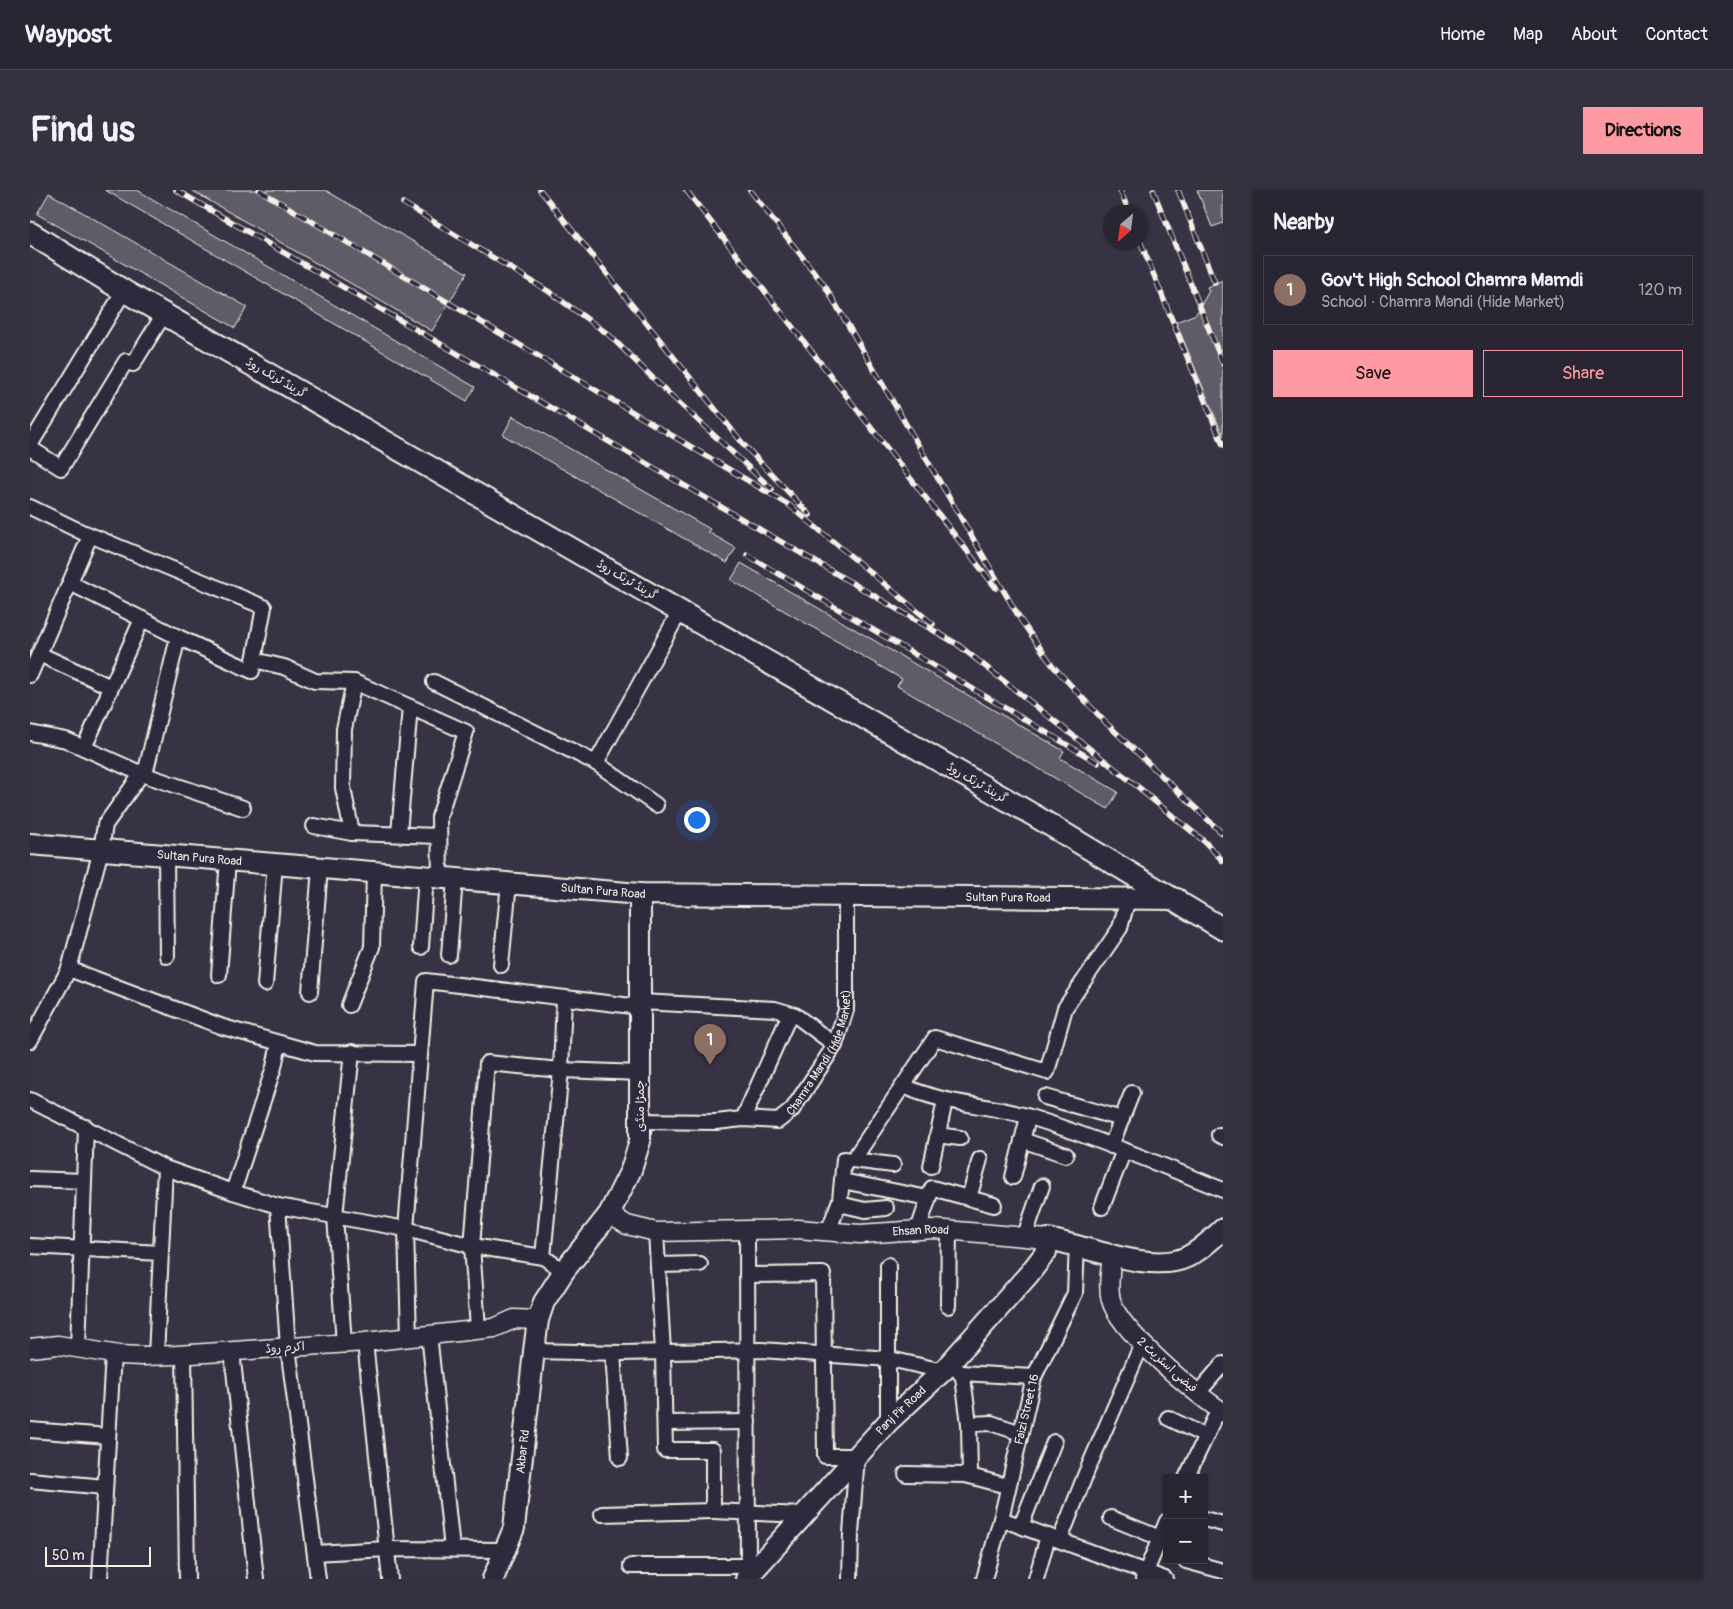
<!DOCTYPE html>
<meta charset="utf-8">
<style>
:root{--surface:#292633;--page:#35323f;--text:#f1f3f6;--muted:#a5a5ac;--line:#45434e;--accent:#ff9aa2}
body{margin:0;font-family:Pangolin,"Playpen Sans Arabic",sans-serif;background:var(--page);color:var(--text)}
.controls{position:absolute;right:15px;bottom:15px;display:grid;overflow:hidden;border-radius:0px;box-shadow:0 1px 4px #0004}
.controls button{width:45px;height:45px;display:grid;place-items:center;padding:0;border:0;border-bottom:1px solid var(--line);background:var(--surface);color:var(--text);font:25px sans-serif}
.compass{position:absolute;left:1073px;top:15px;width:45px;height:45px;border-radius:50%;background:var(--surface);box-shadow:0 1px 4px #0004;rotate:208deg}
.scale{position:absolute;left:15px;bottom:12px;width:106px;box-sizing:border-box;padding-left:5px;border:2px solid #f4f1e8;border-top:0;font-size:14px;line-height:18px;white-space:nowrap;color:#f4f1e8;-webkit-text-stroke:4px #2f2a3d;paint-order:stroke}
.you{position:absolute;left:666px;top:629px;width:18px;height:18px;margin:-12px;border:4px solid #fff;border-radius:50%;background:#1a73e8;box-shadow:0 0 0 8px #1a73e833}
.badge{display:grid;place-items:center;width:32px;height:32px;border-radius:50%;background:var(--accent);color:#fff;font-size:16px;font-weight:700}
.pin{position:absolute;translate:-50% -41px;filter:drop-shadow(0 1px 2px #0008)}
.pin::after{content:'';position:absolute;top:26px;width:18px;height:15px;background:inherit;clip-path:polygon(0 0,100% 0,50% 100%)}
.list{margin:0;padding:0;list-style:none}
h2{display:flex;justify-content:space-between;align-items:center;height:65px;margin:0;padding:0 20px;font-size:21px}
h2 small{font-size:16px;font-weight:400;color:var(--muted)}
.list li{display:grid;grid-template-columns:32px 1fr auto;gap:15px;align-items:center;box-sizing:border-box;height:70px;margin:0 10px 10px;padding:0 10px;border:1px solid var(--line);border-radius:0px}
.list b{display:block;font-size:19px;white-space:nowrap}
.list p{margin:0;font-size:16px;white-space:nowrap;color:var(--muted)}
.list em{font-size:16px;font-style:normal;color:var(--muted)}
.actions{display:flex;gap:10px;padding:15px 20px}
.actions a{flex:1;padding:11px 0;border:1px solid var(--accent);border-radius:0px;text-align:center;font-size:18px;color:var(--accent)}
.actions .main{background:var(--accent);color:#111}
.map{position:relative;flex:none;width:1193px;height:1389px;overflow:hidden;border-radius:0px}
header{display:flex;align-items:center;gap:30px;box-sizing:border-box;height:70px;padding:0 25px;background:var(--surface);border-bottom:1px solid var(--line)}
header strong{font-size:24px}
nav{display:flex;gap:28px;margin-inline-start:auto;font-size:18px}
.intro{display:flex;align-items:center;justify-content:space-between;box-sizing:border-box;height:120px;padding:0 30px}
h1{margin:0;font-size:35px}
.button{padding:12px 22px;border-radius:0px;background:var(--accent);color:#111;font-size:18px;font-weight:700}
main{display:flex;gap:30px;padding:0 30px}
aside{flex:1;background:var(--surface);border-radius:0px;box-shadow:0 1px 4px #0004}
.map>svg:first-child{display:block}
.building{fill:#5f5c67;stroke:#f4f1e8}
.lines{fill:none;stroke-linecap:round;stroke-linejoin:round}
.minor-casing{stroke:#f4f1e8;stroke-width:18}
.tertiary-casing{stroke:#f4f1e8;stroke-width:21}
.secondary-casing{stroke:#f4f1e8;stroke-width:24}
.primary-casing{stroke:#f4f1e8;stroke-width:25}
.minor{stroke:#2f2a3d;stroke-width:14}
.tertiary{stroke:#2f2a3d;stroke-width:18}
.secondary{stroke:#2f2a3d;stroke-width:20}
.primary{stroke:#2f2a3d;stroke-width:21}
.rail-casing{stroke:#f4f1e8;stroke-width:5.5}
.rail{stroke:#2f2a3d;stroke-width:4;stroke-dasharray:11;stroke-linecap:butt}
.labels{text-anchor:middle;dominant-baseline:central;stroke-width:4.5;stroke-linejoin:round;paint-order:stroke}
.street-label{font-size:12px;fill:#f4f1e8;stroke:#2f2a3d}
</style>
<header>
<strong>Waypost</strong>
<nav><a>Home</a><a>Map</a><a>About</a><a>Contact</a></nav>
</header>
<div class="intro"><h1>Find us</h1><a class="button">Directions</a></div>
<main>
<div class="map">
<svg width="1193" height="1389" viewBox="0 0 1193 1389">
<rect width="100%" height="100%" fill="#373244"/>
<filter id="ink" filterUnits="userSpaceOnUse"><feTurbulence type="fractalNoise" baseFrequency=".02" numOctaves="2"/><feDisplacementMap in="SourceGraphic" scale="10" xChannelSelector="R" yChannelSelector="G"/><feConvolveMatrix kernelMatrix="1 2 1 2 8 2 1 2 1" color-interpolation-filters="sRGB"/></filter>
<g filter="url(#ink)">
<path class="building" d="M75,0H107L445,197L437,211Z
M161,0H295L437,83L402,141Z
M1167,0H1193V33L1182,37Z
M19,3L217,117L205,138L7,24Z
M1193,90V246L1146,132L1166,124L1179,101L1177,97Z
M483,226L680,339L678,342L706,358L697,373L473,245Z
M711,373L1034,561L1030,568L1088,602L1078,619L867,496L872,489L701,390Z"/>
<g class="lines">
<g class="minor-casing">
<g id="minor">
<path d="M0,255L94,101"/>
<path d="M0,258L31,278L96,171L103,174L134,124"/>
<path d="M0,317L60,346L0,485"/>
<path d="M55,343L234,417L222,481L148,447"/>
<path d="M9,464L81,497"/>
<path d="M224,470L254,477L285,491L324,492L436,542L409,627L410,688"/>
<path d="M404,492L566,573L626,615"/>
<path d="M0,543L36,550L112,584L213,618"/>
<path d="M54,558L112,429"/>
<path d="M566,573L650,421"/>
<path d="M284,636L322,643L409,646"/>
<path d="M322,643L313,598L314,539L324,492"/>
<path d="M369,643L380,517"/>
<path d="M136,665L137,766"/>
<path d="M391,757L396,686"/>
<path d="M419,765L425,689"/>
<path d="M471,775L479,693"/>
<path d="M39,779L193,837L285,863L390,864"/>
<path d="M189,785L198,670"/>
<path d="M235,794L245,674"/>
<path d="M280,802L290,678"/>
<path d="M611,812L745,819L765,825L805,855"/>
<path d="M319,815L342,757L344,682"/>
<path d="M0,851L39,779L71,660L75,635L117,576L148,447L40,393"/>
<path d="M874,896C914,915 958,914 1000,927C1066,948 1129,974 1193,1000"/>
<path d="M1015,907L1092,929"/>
<path d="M0,910L135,978L203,1002L248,1016L376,1039L442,1056L513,1067L534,1081"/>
<path d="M713,929L760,824"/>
<path id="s1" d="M609,931L686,932L713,929L748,931L762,920L805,855L816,820V706"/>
<path d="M907,945L930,948"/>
<path d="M1189,945L1193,947"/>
<path d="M992,950L1036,965"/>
<path d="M1081,956L1102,903"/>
<path d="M823,970L905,848L1017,882L1035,818L1090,738L1098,709"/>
<path d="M901,976L915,911"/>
<path d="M983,987L998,927"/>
<path d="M0,989L54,991"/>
<path d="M812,991L898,1008"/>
<path d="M203,1002L244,877L249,853"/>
<path d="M939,1008L950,969"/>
<path d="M809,1014L835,1020L856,1018"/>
<path d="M248,1016L258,1157L288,1389"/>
<path d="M1072,1017L1094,960"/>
<path d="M717,1039L718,1386"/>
<path d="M888,1040L902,998L964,1015"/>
<path d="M626,1042L633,1162L635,1260H683V1321L774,1325"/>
<path d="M798,1042L810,1010L814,969L863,975"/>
<path d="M995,1045L1012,996"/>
<path d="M0,1056L131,1063"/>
<path d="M513,1067L531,880L534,808"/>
<path d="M628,1075L670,1074"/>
<path d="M717,1085L793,1084L795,1266H827L821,1343L820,1389"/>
<path d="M918,1116L919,1041"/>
<path d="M448,1138L442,1056L457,873L531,880L610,883"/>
<path d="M399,1144L422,1359"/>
<path d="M379,1147L376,1039L396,791L610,817"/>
<path d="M335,1152L360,1389"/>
<path d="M314,1154L305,1026L322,862"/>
<path d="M48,1158L56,937"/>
<path d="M202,1161L226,1389"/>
<path d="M504,1161L591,1163L731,1160L860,1169L913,1181"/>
<path d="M583,1163L590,1268"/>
<path d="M154,1164L157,1389"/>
<path d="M126,1166L135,978"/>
<path d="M921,1172L933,1187L939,1234L961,1233L991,1243"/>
<path d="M931,1183L1004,1187"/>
<path d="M1168,1203L1193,1174"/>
<path d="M1138,1228L1175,1246"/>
<path d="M858,1232V1075"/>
<path d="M635,1233L718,1232"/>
<path d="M939,1234L940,1286"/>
<path d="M0,1240L78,1246"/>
<path d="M876,1284L936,1285L977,1296"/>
<path d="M1156,1288L1189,1219"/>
<path d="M0,1290L75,1297"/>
<path d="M572,1324L683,1321"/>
<path d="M1081,1328L1130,1348"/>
<path d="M971,1329L1135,1389"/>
<path d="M1174,1329L1193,1334"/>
<path d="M991,1336L1024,1252"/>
<path d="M1030,1350L1056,1283L1112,1154"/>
<path d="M285,1363L357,1359L475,1360"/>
<path d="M1156,1371L1193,1381"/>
<path d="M601,1376H718"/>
<path d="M70,1389L83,1164"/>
<path id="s2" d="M954,1389L971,1329L1004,1187L1045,1103L1047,1054"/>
<path d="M1006,1389L1018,1346"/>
<path d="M1113,1389L1137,1331"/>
</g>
</g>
<g class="tertiary-casing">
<g id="tertiary">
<path id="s3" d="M579,1024L597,1035L626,1042L768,1039L830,1044L904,1039L1018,1049"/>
<path d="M1082,1064C1081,1078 1077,1096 1081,1110C1088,1140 1166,1204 1193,1222"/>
<path d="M0,1158L28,1155L89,1165L112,1166L147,1165L335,1152L464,1138L484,1129L508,1130"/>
</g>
</g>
<g class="secondary-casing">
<g id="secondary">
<path id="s4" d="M0,654L610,704L1147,709"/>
<path id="s5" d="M463,1389L484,1338L504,1161L508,1130L514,1112L534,1081L579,1024L601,980L610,951V704"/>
<path id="s6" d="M716,1389L858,1232L913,1181L999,1084L1016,1062L1018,1049C1056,1056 1122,1084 1157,1067C1170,1061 1182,1049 1193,1039"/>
</g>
</g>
<g class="primary-casing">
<path id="primary" d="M0,43L94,101L1005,626L1193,739"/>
</g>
<use href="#minor" class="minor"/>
<use href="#tertiary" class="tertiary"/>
<use href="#secondary" class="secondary"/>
<use href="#primary" class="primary"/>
<g class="rail-casing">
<path id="rail" d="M146,0L927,454L1117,604
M229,0L759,315L903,434
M510,0L714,255L780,325
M656,0L966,398
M720,0L795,96L992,432L1023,476L1075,532L1193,644
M1090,0L1099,22
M1123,0L1193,174
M1148,0L1185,93
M373,13L518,101L578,144L632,197L742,299
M1110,51L1193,255
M717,365L1068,573
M1112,601L1175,652L1193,671"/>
</g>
<use href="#rail" class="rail"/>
</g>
</g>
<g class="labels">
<g class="street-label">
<text transform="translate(246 188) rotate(30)">گرینڈ ٹرنک روڈ</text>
<text transform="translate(597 390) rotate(30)">گرینڈ ٹرنک روڈ</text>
<text transform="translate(947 593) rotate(30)">گرینڈ ٹرنک روڈ</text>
<text stroke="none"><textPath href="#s4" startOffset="170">Sultan Pura Road</textPath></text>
<text stroke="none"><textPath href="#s4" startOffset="575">Sultan Pura Road</textPath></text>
<text stroke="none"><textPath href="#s4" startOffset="980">Sultan Pura Road</textPath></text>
<text stroke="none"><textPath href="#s1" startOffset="222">Chamra Mandi (Hide Market)</textPath></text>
<text transform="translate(610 916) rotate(-90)">چمڑا منڈی</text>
<text stroke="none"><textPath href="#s3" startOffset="316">Ehsan Road</textPath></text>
<text transform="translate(255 1158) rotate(-4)">اکرم روڈ</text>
<text transform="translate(1137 1175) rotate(42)">فیضی اسٹریٹ 2</text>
<text stroke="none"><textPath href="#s2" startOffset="175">Faizi Street 16</textPath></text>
<text stroke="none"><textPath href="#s6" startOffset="229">Panj Pir Road</textPath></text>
<text stroke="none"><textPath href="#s5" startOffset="132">Akbar Rd</textPath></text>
</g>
</g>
</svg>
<div class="controls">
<button>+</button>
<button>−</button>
</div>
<svg class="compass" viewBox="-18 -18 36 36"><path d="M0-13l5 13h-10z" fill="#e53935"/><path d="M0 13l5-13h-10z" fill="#a5a5ac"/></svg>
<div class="scale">50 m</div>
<div class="you"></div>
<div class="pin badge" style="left:680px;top:875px;background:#8d6e63">1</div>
</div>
<aside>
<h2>Nearby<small></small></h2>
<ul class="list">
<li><span class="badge" style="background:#8d6e63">1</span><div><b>Gov't High School Chamra Mamdi</b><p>School · Chamra Mandi (Hide Market)</p></div><em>120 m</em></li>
</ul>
<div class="actions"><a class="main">Save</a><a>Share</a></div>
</aside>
</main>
